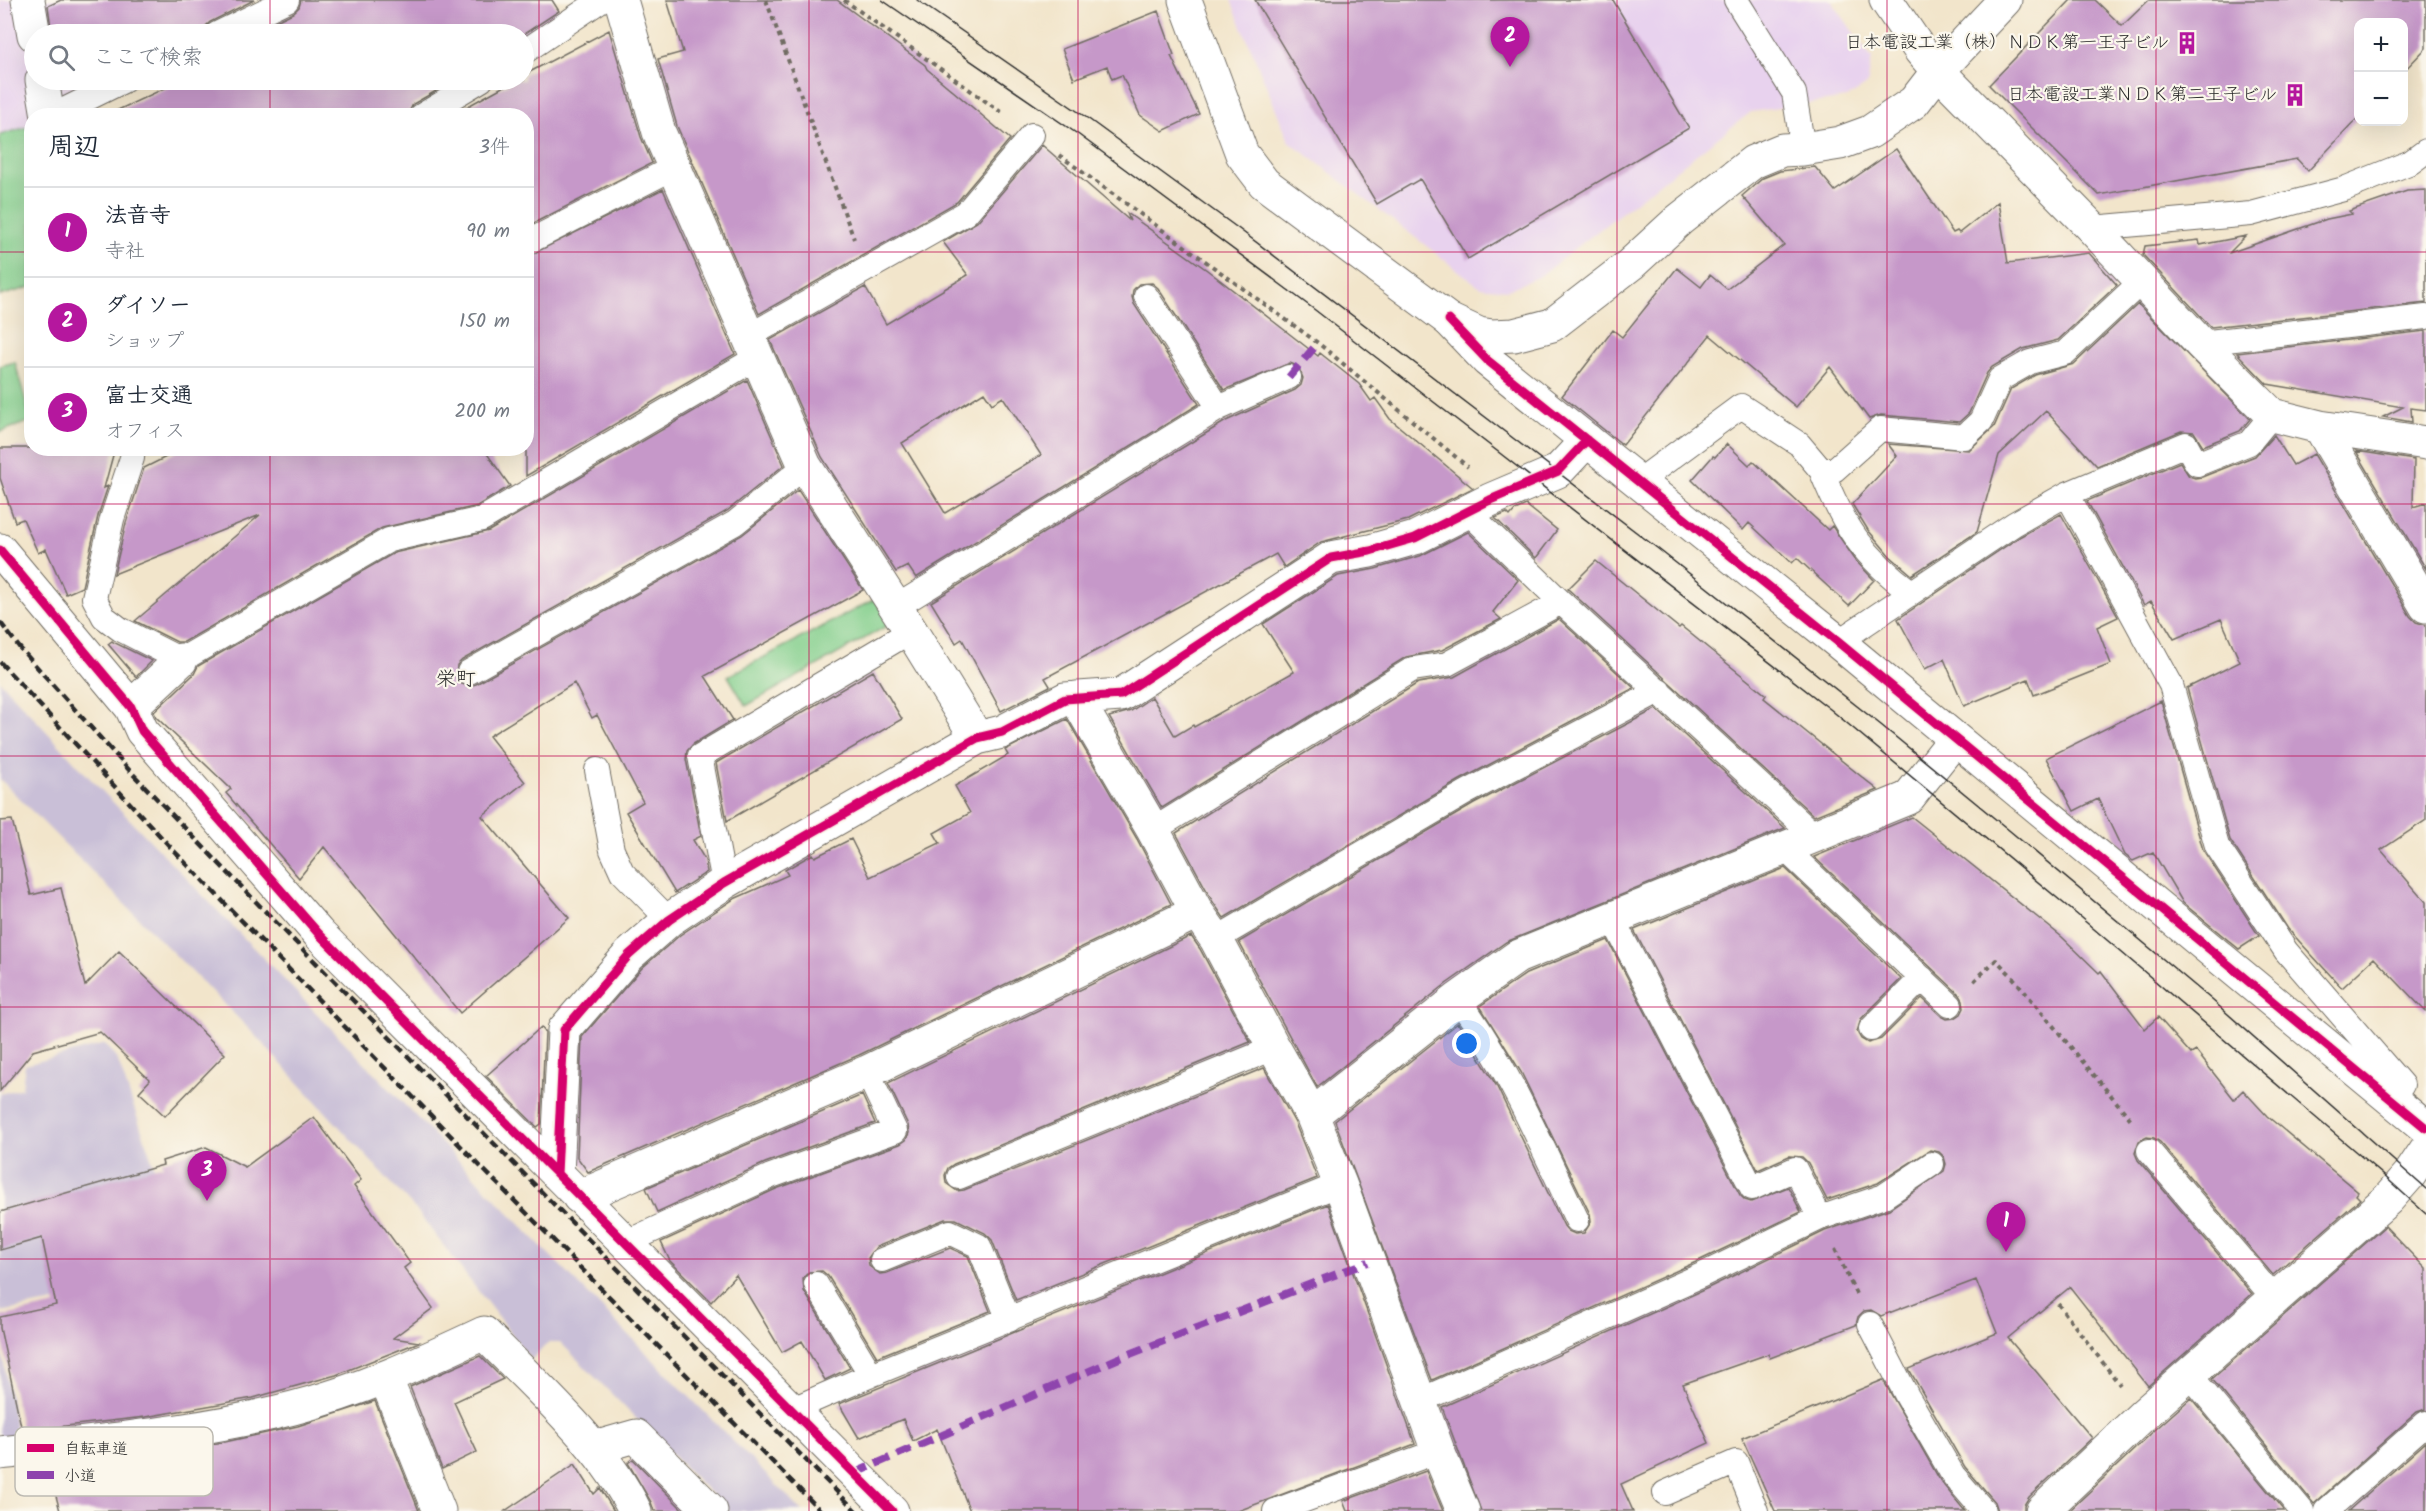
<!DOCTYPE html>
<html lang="ja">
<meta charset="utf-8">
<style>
:root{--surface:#fff;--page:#f2f2f3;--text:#1f2937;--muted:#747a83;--line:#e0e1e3;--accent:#b5179e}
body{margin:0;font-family:Kalam,"Klee One",sans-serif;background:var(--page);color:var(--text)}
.controls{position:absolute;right:18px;top:18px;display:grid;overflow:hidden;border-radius:12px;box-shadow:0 6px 24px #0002}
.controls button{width:54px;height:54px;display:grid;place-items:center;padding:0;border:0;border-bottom:2px solid var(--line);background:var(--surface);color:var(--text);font:30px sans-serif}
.you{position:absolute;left:1467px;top:1044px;width:21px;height:21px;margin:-15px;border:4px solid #fff;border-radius:50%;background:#1a73e8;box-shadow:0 0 0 9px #1a73e833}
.badge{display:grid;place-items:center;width:39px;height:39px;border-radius:50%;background:var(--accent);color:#fff;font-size:20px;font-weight:700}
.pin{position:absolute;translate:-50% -50px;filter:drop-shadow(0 2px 3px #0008)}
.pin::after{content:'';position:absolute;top:32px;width:21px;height:18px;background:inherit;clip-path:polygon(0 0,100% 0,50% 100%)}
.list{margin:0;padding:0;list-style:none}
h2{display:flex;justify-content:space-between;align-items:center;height:78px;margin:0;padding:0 24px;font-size:26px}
h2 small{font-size:20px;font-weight:400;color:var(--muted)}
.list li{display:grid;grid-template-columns:39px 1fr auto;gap:18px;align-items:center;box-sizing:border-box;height:90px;padding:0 24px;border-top:2px solid var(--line)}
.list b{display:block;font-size:22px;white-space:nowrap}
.list p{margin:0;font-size:20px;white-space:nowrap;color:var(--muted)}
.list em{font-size:20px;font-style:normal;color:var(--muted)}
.icon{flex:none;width:33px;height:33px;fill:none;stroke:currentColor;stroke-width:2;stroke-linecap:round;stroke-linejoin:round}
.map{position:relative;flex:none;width:2426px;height:1511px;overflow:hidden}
.search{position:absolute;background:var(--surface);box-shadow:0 6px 24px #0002;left:24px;top:24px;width:510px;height:66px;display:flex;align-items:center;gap:15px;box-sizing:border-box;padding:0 21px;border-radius:33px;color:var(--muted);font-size:22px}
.panel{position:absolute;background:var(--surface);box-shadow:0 6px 24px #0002;left:24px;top:108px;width:510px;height:348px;border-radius:24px}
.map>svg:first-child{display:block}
.built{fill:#e8d2ee}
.industrial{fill:#c9bfd7}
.green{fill:#84cf8d;stroke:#587d5c;stroke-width:1.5}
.building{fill:#c698c9;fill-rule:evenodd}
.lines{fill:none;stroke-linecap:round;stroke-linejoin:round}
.lane-casing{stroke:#716c63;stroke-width:26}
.street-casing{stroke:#716c63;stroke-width:35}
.secondary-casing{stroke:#716c63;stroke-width:35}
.path{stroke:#716c63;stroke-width:4;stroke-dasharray:4.5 4.5;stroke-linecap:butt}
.lane{stroke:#fff;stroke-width:24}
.street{stroke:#fff;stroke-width:33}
.secondary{stroke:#fff;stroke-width:33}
.tram{stroke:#2b2b2b;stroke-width:1.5}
.rail{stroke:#2b2b2b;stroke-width:4.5;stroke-dasharray:9 4.5;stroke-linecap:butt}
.quiet{stroke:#8e44ad;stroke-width:8;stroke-dasharray:15 8;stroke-linecap:butt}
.cycleway-casing{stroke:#fbf7ec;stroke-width:13}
.cycleway{stroke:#d6006c;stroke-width:9}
.grid{fill:none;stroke:#c2185b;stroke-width:1.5;stroke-opacity:0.55}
.labels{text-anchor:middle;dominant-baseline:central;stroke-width:4.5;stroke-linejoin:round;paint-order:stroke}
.poi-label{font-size:18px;fill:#2b2b2b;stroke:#fbf7ec;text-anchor:end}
.neighbourhood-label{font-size:20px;fill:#2b2b2b;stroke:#fbf7ec}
.key{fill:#fbf7ec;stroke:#bdbab2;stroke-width:1.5}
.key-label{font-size:16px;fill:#2b2b2b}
</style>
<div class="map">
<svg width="2426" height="1511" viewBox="0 0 2426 1511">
<rect width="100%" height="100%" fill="#fbf7ec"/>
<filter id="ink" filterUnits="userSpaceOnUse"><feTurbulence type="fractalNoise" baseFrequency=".0167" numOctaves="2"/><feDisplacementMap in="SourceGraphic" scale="12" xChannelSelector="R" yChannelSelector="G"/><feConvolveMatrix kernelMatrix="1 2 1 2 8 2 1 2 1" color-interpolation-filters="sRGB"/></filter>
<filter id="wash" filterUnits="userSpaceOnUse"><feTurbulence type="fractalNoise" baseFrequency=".008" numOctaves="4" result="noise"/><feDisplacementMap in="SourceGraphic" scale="24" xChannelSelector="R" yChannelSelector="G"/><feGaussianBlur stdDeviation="1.35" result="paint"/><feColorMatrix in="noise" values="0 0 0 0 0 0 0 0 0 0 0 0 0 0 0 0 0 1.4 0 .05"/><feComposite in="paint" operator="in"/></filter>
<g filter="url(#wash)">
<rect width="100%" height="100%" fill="#f2e5cb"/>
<path class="built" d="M0,0H251L185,34H34V80H98L30,109L31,126L0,135Z
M1231,0H1831L1872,59L1867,85L1847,98L1751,112L1540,276L1507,290L1480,287L1289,141Z"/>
<path class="industrial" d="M0,681L82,770L535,1240L802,1511H728L560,1342H549L531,1360L417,1211L250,1030L0,779Z
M105,1044L118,1061L192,1277L0,1312V1094L22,1088L25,1065Z
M0,1341L17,1435L0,1438Z"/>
<path class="green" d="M31,126V287L0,296V135Z
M15,362L31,421L0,432V366Z
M875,599L892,623L746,706L728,676Z"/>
<g id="blocks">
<path class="building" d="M61,0H254L210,22L205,27L203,34H52L48,6Z
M301,0H552L559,11L524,34H249L293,13L299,7Z
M667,0H837L925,65L927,69L1010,139L957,202L759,314L677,126L658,59L683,52Z
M1255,0H1613L1689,128L1468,259L1420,179L1377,204Z
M2071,0H2095L2122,26L2149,0H2426V48L2403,72V22H2358V118L2308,171L2297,159L2099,195L1989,85Z
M1158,11L1174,55L1171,56L1199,114L1163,131L1140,115L1122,75L1112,79L1107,66L1074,79L1062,49Z
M609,30L641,137L652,163L526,227V116H450L515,80H524V75Z
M172,80H429L436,91L413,104L407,116H105L174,84Z
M1042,145L1130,221L1127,213L1207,270L1318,356L1320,353L1359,384L1371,401L1375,398L1390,419L1473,488L1408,520L1321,542L1284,567L1276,554L1045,678L1050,686L1001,711L962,639L956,643L931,602L1226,421L1295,390L1301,385L1303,378L1298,366L1290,363L1224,390L1158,288L1152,283L1139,284L1133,290L1132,297L1134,304L1199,404L916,578L908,566L896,572L822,457L770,340L865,287L886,324L968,275L943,242L977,222ZM984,392L992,404L1003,397L1041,455L945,513L902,443Z
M1896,149L1953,233L1957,231L1959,233L1998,202L2008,263L2089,253L2117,285L2058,340L2023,349L1992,367L1987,373L1969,413L1959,422L1881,415L1869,419L1830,367L1796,407L1710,335L1623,445L1562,396L1613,330L1622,337L1677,268L1701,287L1710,275L1727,289L1784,245L1742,196L1763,178L1780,171L1815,167L1835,191Z
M663,189L735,354L526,476V257Z
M2426,190V303L2211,327L2143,255L2145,246L2199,240L2200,245L2246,236L2229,253L2327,219L2352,214L2349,211L2407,191Z
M2138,304L2250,419L2240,431L2203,446L2194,432L2181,431L2097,466L2046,411L1999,455L1977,532L1912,575L1890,556L1868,530L1852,504L1897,456L1888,444L1969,450L1994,427L2011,389L2035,375L2074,364Z
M2426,331V410L2411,408L2412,422L2383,417L2403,407L2267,384L2237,353Z
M747,380L784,465L727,511L462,660L457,665L456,678L462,684L469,686L476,684L742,535L798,490L863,590L705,676L733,720L693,744L687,751L686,759L701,836L693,840L705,860L707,872L675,893L626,812L643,802L597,715L592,718L574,683L489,736L525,782L482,816L569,918L460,1013L324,847L299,878L226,793L231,789L156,717L154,712L194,674L198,666L394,553L489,531Z
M2274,435L2293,465L2314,454L2410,616L2416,622L2426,625V820L2381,850L2426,902V1012L2374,958L2342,988L2288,929L2230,840L2187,688L2240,662L2221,619L2174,639L2151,601L2144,605L2087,501L2180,462L2189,476L2195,478L2202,477L2255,456Z
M1727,444L1749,465L1753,461L1828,530L1832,526L1856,561L1874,580L1849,606L1797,558L1792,563L1749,523L1743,530L1692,480L1713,456L1715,457Z
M0,448H115L104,488L108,486L98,516L82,587L66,594L46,549L38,553L23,519L15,522L0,478Z
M184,448H483L510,486L477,506L382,528L184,642H177L135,621L260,515L114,574L126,523L144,468Z
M2356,451L2414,460L2413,507L2426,503V569Z
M1526,505L1557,530L1536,558L1495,518L1507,513L1510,516L1515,510Z
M2061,514L2118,617L2097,627L2111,664L2034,695L2028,679L1964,706L1944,659L1925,669L1898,619L2021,536Z
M1468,532L1518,580L1493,612L1501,619L1442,650L1406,657L1162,808L1109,717L1131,711L1152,697L1175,736L1193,725L1194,727L1294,672L1263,624L1338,576L1375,569L1420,556Z
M1596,561L1679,628L1681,626L1729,665L1766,695L1764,698L1878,790L1814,816L1568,589Z
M1559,619L1634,688L1460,780L1224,918L1213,902L1176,833L1418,683L1454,677Z
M112,641L113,642L152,661L136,677L108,644Z
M873,671L902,719L727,821L716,763Z
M2161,701L2203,850L2259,936L2239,949L2183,903L2153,852L2133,861L2125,855L2098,799L2074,811L2046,758Z
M1656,709L1785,828L1506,942L1446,984L1317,1087L1239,942L1474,804Z
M1067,719L1137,839L1171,904L859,1055L588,1172L577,1157L582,1037L642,968L680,935L734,899L788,875L785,870L813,854L815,857L851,839L870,877L940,843L934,833L970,813L955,786L1008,755L1005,750Z
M1912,817L2062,937L2099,973L2101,971L2145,1029L2158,1017L2191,1054L2196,1051L2234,1099L2243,1090L2267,1116L2358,1192L2356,1195L2360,1199L2273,1275L2160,1142L2154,1138L2147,1137L2139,1141L2135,1153L2138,1160L2252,1294L2148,1386L2070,1287L2008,1338L2092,1438L2029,1497L2024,1505V1511H1998L1995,1502L1965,1467L1909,1369L1997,1333L1976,1280L1881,1316L1871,1310L1864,1311L1858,1317L1856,1325L1770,1358L1768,1354L1683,1384L1709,1443L1621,1484L1633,1511H1481L1442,1407L1708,1288L1825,1231L1889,1209L1944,1171L1946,1164L1944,1157L1939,1152L1930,1150L1878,1183L1827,1200L1808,1163L1802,1157L1789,1156L1758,1170L1634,930L1785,868L1901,979L1861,1019L1857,1032L1861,1039L1868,1043L1881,1039L1922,998L1941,1016L1947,1019L1955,1018L1961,1014L1964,1008L1963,1000L1960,995L1814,857Z
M12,820L31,895L61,888L85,986L119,951L225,1054L165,1116L139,1092L150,1080L100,1032L33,1051L0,1091V821Z
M1191,936L1200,949L1250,1042L954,1164L948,1168L945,1175L946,1183L957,1191L964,1190L1264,1068L1295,1123L1317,1178L1016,1300L992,1240L985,1233L956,1219H945L876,1247L868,1258L869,1266L880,1274L887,1273L950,1248L968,1256L990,1311L877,1357L828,1276L822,1271L809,1272L803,1278L804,1291L850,1368L825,1380L802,1341L782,1352L736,1275L711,1302L670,1261L661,1242L776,1189L900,1144L906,1140L909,1133L908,1125L888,1083Z
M1608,940L1740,1195L1745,1200L1751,1202L1788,1187L1801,1212L1696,1262L1432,1380L1335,1121L1458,1023L1496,1085L1564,1226L1568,1231L1575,1234L1584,1233L1591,1222L1590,1214L1521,1072L1480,1006L1526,974Z
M541,1027L545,1032L541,1124L537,1127L486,1076Z
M862,1095L875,1123L765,1163L657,1212L646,1188Z
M314,1117L361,1180L354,1186L410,1263L404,1268L433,1308L393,1338L419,1342L336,1375L253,1398L145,1417L22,1431L0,1328V1317L56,1305L42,1238L0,1250V1212L163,1165L162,1161L206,1147L245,1167Z
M1328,1204L1415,1444L1238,1511H970L937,1429L913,1441L903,1419L859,1438L839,1404Z
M2385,1226L2426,1269V1409L2417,1412L2314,1504L2212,1379Z
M480,1356L503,1379L454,1402L477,1452L442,1469L410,1387Z
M1883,1380L1941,1482L1965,1511H1775L1742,1438Z
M2191,1398L2284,1511H2069L2156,1429Z
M375,1401L419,1511H60L48,1466L225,1442L298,1426Z
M2426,1442V1511H2348Z
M633,1459L684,1511H654L651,1502L628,1463Z
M575,1464L594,1494L600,1488L614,1511H505Z
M1426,1471L1443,1511H1347L1343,1501Z"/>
</g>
</g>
<g filter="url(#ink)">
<use href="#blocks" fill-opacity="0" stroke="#716c63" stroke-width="1.5"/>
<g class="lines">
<g class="lane-casing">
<path id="lane" d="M1736,0L1794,93L1803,149
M217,34L287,0
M524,52L601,0
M52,116L125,80
M421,116L481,80
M2092,228L2251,214L2344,189L2411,162L2426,151
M526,243L675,167
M1146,296L1219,408
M749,336L966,213L1032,135
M2200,343L2426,317
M133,448L132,458L112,519L94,598L104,617L120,629L181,660L389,540L482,519L758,357
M1821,470C1843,525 1863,557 1911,592
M1638,482L1741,406L1799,444L1821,470H1834L1880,429L1964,437L1981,421L2000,379L2030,362L2065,353L2142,281
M2067,494L2171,685L2217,846L2286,951L2402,1085L2391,1099
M1468,512L1561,602L1814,835
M896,607L1219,408L1289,377
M1838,642L2014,524L2067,494L2186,444L2197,464L2249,443L2272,415
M469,672L735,523L805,466
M597,770L612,850L622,872L669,920
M1153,830L1413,669L1447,664L1561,602
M1784,848L1950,1005
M724,883L700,756L911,631
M1612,918L1752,1188L1795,1169L1820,1218
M1216,939L1467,792L1659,691
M1458,999C1508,1066 1541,1145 1577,1220
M1871,1029L1922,978
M2149,1151L2274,1298
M959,1177L1274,1048
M625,1243L771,1176L895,1131L867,1072
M882,1260L950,1232L979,1246L1009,1320
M816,1284L871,1375
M1870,1324L1907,1396L1953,1475L1984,1511
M2190,1375L2302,1511
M1419,1401L1702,1275L1820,1218L1884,1196L1932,1164
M793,1409L871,1375L1340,1184
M1665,1493L1736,1462L1756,1511
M1275,1511L1438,1451
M2326,1511L2426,1423"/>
</g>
<g class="street-casing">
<path id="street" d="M28,0L34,35
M621,0L659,132L805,466L911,631L977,738
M1886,0L1920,50L1938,71L2092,228L2200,343L2272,415L2320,427L2426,443
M42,80L48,116
M1449,320L1487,360L1838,642L2426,1128
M2320,427L2426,606
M0,550L131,707L142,731L319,934L892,1511
M1076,698L1153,830L1197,912L1216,939L1274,1048L1312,1115L1340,1184L1438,1451L1463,1511
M131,707L181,660
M1312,1115L1458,999L1517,957L1908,798L1955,739
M557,1174L564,1030L629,955L669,920L724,883L977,738L1002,732L1065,699L1121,695L1331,558L1370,551L1415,538L1490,500L1558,471L1587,440
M579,1197L867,1072L1197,912
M386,1379L439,1511
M594,1448L636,1436L711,1511
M0,1453C98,1441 198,1433 293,1408C360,1391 422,1362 484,1333C535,1386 603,1444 635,1511
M2042,1511L2143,1415L2388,1199L2410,1174L2426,1150"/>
</g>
<g class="secondary-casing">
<path id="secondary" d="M1185,0L1242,154L1264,183L1449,320L1479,334L1492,336L1514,335L1552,325L1631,264L1679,220L1753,162L1782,150L1803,149L1840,143L1870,132L1914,102L1938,71L2005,0"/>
</g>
<path class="path" d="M766,0L854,239
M844,0L1005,115
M1059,155L1318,343L1468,467
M1974,981L1996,960L2010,974L2133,1122
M1835,1249L1856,1294
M2058,1304L2120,1385"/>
<use href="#lane" class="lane"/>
<use href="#street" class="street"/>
<use href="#secondary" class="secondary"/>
<path class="tram" d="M882,0L1079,135L1315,310L1830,709L2074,912L2382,1174L2426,1214
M917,0L1090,120L1239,229L1657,548L1881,725L2010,831L2212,1000L2426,1189"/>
<path class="rail" d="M0,622L19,647L130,771L261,907L856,1511
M0,662L174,851L485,1171L821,1511"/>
<path class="quiet" d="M1289,377L1318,343
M855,1473L1117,1359L1368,1262"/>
<g class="cycleway-casing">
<path id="cycleway" d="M1449,320L1487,360L1838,642L2426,1128
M0,550L131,707L142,731L319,934L892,1511
M557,1174L564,1030L629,955L669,920L724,883L977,738L1002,732L1065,699L1121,695L1331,558L1370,551L1415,538L1490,500L1558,471L1587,440"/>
</g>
<use href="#cycleway" class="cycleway"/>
</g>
</g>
<path class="grid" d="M270,0V34M539,0V1511M809,0V1511M1078,0V1511M1348,0V1511M1617,0V1511M1887,0V1511M2156,0V1511M270,80V116M0,252H32M526,252H2426M270,448V1511M0,504H2426M0,756H2426M0,1007H2426M0,1259H2426"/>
<defs>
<g id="building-bare" transform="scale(1.8)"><path d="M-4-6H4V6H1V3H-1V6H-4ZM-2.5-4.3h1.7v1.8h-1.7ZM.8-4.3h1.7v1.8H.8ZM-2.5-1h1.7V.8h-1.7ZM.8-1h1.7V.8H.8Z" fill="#b5179e" stroke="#fbf7ec" stroke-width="2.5" paint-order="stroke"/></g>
</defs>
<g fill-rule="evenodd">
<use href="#building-bare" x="2187" y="43"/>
<use href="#building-bare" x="2295" y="95"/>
</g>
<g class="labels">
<g class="poi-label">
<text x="2169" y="43">日本電設工業（株）ＮＤＫ第一王子ビル</text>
<text x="2277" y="95">日本電設工業ＮＤＫ第二王子ビル</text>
</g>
<g class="neighbourhood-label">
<text x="456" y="680">栄町</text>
</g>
</g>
<rect x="15" y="1427" width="198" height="69" rx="9" class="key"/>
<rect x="27" y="1444" width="27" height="8" fill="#d6006c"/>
<rect x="27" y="1471" width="27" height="8" fill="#8e44ad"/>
<g class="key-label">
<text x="64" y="1454">自転車道</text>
<text x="64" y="1481">小道</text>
</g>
</svg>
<div class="controls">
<button>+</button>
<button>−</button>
</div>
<div class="you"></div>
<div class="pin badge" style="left:2006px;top:1252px">1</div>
<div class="pin badge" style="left:1510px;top:67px">2</div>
<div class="pin badge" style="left:207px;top:1201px">3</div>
<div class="search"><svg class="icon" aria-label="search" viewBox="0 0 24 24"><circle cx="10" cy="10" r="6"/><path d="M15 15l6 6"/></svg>ここで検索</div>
<section class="panel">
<h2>周辺<small>3件</small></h2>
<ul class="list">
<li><span class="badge">1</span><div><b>法音寺</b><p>寺社</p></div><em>90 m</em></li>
<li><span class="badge">2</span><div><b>ダイソー</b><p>ショップ</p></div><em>150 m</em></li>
<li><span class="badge">3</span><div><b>富士交通</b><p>オフィス</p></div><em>200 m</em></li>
</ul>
</section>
</div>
